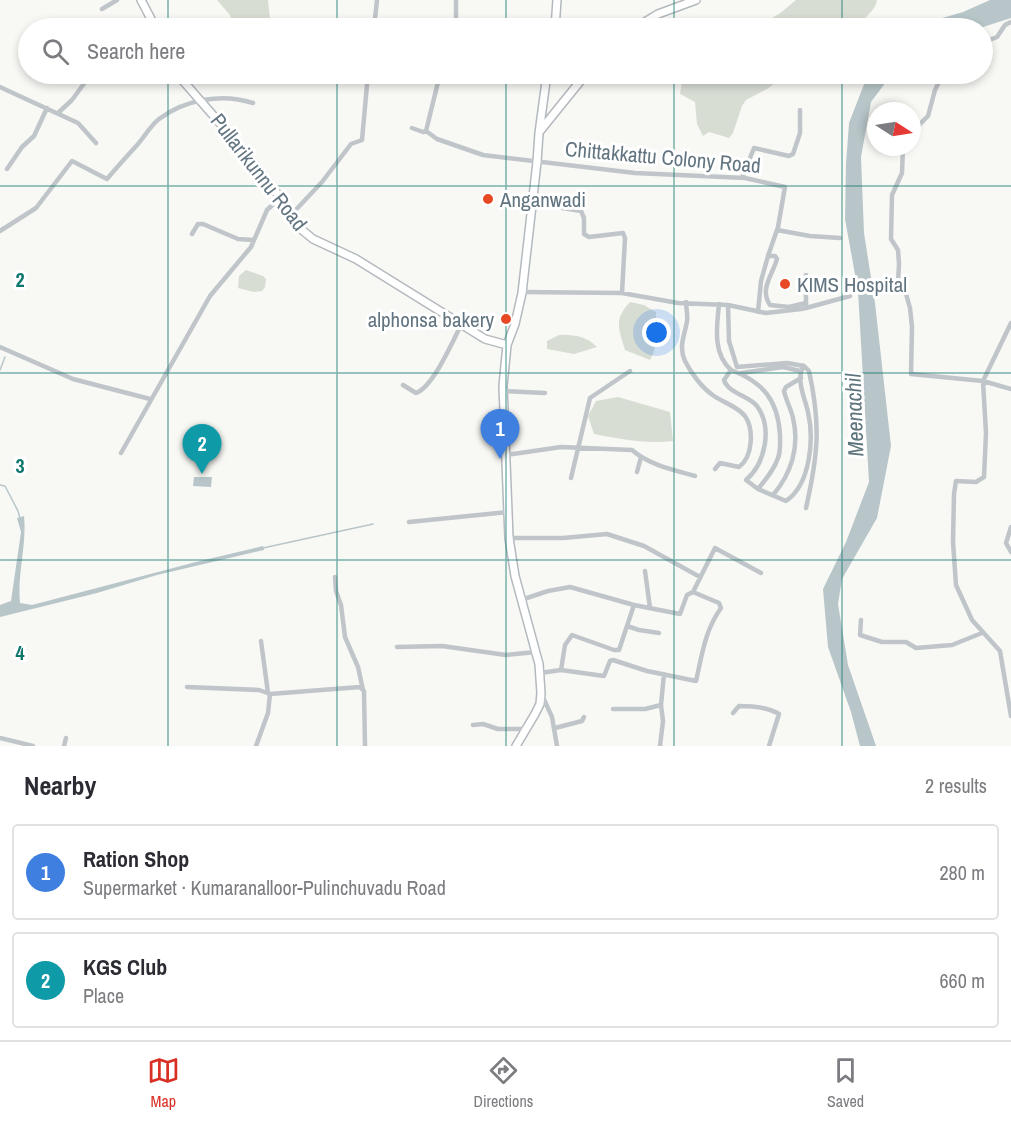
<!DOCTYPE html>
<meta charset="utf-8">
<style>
:root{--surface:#fff;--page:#f7f7f7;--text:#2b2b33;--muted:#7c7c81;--line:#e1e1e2;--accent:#d93025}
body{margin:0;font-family:"Archivo Narrow",sans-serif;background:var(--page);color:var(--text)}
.compass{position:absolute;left:867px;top:102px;width:54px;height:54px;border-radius:50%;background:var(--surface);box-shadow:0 3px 9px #0003;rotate:102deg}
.you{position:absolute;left:657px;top:333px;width:21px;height:21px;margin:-15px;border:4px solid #fff;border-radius:50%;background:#1a73e8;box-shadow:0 0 0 9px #1a73e833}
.badge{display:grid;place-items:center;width:39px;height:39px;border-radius:50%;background:var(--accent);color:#fff;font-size:20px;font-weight:700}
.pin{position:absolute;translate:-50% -50px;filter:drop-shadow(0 2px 3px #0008)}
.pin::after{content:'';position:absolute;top:32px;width:21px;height:18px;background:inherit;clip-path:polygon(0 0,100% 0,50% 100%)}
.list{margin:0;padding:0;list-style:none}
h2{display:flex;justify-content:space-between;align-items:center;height:78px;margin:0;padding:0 24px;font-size:26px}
h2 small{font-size:20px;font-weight:400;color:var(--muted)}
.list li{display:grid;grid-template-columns:39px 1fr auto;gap:18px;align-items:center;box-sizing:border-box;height:96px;margin:0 12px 12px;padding:0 12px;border:2px solid var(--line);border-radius:6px}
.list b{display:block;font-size:22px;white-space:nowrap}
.list p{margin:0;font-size:20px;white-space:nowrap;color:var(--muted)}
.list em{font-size:20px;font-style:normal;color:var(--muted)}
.icon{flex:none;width:33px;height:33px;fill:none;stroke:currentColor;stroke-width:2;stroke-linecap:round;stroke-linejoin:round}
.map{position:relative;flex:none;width:1011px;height:746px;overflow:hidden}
.search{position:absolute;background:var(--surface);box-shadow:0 3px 9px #0003;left:18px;right:18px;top:18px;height:66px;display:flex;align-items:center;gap:15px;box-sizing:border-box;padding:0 21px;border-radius:33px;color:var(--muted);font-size:22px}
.sheet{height:294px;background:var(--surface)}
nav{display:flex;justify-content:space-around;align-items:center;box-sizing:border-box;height:84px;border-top:2px solid var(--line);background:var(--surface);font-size:16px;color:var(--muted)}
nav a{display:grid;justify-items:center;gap:3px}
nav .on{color:var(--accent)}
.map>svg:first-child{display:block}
.green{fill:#d8ddd4}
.water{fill:#b8c6c9}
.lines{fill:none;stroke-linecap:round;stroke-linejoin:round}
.stream{stroke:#b8c6c9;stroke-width:1.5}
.secondary-casing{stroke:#b3b9be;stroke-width:10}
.street{stroke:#c0c5c9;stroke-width:4.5}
.secondary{stroke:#fff;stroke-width:7}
.grid{fill:none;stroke:#0f766e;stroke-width:1.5;stroke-opacity:0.55}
.poi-dot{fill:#e74925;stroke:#fff;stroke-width:2}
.labels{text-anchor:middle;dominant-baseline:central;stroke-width:6;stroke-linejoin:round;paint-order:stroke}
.street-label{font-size:21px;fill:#627581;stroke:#fff}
.poi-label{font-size:21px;fill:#627581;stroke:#fff;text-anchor:start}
.water-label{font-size:22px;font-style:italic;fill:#5d757c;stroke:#fff}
.grid-label{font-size:20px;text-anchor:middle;font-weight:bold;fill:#0f766e;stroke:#fff;stroke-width:6;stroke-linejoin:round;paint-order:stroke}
</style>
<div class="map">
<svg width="1011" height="746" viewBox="0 0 1011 746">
<rect width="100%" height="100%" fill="#f8f8f5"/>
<path class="green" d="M217,0H268L271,28H233L230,15Z
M796,0H877C875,13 863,15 861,28H767L768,20L779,14Z
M706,74H787L767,89L746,100L742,106L733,133L729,138L709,132L703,136L697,124L695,102L680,94L682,81L704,82Z
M246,270L263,276L266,279L265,287L262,291L254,292L238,288L239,276Z
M630,302L644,305L656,312C656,326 658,348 650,360L625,350C619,329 613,320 630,302Z
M559,335C573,334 588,337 597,347L574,354L547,349V341Z
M618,397L670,412L673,441C646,444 620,439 594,434L588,416L596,401Z"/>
<path class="water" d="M990,0H1011V18L980,28H908L963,12Z
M868,74H892L871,102L861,157L864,233L875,303L891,446L877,518L842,579L838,604L848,665L876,746H860L851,712L828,647L823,589L846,542L869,482L858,291L845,219L846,164L849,123Z
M194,477H212L211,487L193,486Z
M24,516C27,545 17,574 20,603L32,605L196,562L263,546L264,550L157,575L97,593L0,617V605L11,601L21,532L17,518Z"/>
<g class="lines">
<path class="stream" d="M0,370L5,357
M0,485L5,486L18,511L20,518
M263,548L373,524"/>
<g class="secondary-casing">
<path id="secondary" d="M141,0L151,19L154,28
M555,28L557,0
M635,28L658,14L696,0
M177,74L246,153L279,196L292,220L302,230L313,239L356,259L485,339L507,345
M540,131L586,74
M516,746L535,714L540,704L541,693L539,664L515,576L509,538L503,386L507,345L515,324L522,293L537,162L539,133L547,74"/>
</g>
<path class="street" d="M102,9L117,0
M142,28L153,24
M195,28L201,24
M374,28L377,0
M452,28L456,20V0
M982,43L997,37L1005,25L1011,22
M534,74L546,77
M0,87L78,123L96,143
M58,113L72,100L91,74
M412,128L423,132L426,131L440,74
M426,131L437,139L483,155L635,173L745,178L785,187L778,227L768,256
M912,132L928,116L935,90L943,74
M903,147L902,173L892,195L891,239L898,250L899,264L898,283L900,288L906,294L910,308L912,327L911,374L983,381L1011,389
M7,169L22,147L34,136L47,108
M742,178L754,148L789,156L793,154L800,133V110
M532,203L581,211L584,218V234L589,237L623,233L625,238L622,293
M290,216L322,182L351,144L362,140L368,74
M777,230L810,236L840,238
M0,231L36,208L72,161L107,179C117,167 128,155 138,144C145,136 151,125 159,119C186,99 222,93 253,103
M192,234L198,224H203L238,239L254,240
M522,292L622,293L678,303L728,305L766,313L801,309L806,308V303
M686,302C686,308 688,315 687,321C685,335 678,346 685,361C691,373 702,388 714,396C724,403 737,406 745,416C754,429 753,457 739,467L720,463L715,469
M719,304C717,326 712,353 731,370
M728,305L729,341L737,367L787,363L804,366C795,379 805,398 808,412C814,438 811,484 786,501L758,489L746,480C765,464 773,428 757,406C749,396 728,393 724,380L731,370C763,382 778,400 780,435C780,443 781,450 778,458C774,470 766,479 758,489
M806,308L850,296
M758,312L761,281L768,256H775L777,259C773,274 759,289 770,305L789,307L806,303V275
M1011,323L983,381L986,433L984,477L976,482L956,481L954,494L953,542L956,585L972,620L1000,651L1011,716
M0,347L73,379L150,399
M804,366L809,371C821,425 818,455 806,508
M741,373L783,367L800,371
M403,385L416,393C433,387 453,341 461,325
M503,391L545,393
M121,453L210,296L251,247L267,210L280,198
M506,455L561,447L632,450C649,465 674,470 695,476
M637,472L641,457
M571,478L590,398L630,371
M773,495C791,474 800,447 793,418C791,409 786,400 784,391L786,387L801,378
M409,522L508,512
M1011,527L1006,543L1011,552
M509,538H563L607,534L644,546L700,577
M645,571L650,608
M335,577L336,591L341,605L345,637L358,667L363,690
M521,600L548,591L570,587L634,605L680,614L687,595L693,592L715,548L761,573
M861,620L860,635L882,642H906L916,648L952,645L982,633
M627,626L639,630L659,633
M261,641L268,693
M397,647L442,646L506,655L536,652
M561,670L565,645L572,635L614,650H619L634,605
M540,673L561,670L604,676L610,661L613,660L647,671L696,681C702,655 705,630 721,608L719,603L693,592
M187,687L259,690L270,694L360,687L364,691L365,746
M541,693L552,717L557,746
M661,705L664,674
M613,709H645L661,705L663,721L660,746
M733,713L739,706C752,706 768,707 779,714L769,746
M473,725L483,724L498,729H528
M555,728L582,721L584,717
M0,738L33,746
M64,746L66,738
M256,746L268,713L270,694"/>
<use href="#secondary" class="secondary"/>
</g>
<path class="grid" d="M168,0V28M337,0V28M506,0V28M674,0V28M842,0V28M168,74V746M337,74V746M506,74V746M674,74V746M842,74V746M0,186H1011M0,373H1011M0,560H1011"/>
<g class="poi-dot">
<circle cx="488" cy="199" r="6"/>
<circle cx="785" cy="284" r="6"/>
<circle cx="506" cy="319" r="6"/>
</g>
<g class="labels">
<g class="street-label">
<text transform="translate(663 157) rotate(5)">Chittakkattu Colony Road</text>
<text transform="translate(259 172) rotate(52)">Pullarikunnu Road</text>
</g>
<g class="poi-label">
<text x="500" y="199">Anganwadi</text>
<text x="797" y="284">KIMS Hospital</text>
<text x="494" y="319" text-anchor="end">alphonsa bakery</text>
</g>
<g class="water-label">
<text transform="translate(854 415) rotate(-92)">Meenachil</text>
</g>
</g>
<g class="grid-label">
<text x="20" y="287">2</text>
<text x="20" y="473">3</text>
<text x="20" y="660">4</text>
</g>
</svg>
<svg class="compass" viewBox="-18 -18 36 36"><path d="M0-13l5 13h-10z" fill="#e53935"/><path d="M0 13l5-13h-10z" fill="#7c7c81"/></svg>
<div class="you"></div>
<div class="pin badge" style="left:500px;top:459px;background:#3f7fe0">1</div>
<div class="pin badge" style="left:202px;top:474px;background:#0f9aa8">2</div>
<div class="search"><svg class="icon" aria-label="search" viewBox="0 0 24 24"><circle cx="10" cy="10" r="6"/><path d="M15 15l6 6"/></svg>Search here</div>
</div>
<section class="sheet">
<h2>Nearby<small>2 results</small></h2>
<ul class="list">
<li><span class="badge" style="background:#3f7fe0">1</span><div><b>Ration Shop</b><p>Supermarket · Kumaranalloor-Pulinchuvadu Road</p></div><em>280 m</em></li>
<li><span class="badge" style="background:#0f9aa8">2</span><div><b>KGS Club</b><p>Place</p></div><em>660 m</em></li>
</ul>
</section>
<nav>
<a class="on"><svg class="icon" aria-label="map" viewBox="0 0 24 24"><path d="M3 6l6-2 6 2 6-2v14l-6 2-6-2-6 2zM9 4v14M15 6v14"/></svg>Map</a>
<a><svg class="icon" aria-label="directions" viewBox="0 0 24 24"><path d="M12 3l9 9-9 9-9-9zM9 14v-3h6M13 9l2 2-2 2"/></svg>Directions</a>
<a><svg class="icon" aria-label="saved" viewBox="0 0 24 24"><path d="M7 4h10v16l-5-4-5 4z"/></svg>Saved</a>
</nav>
